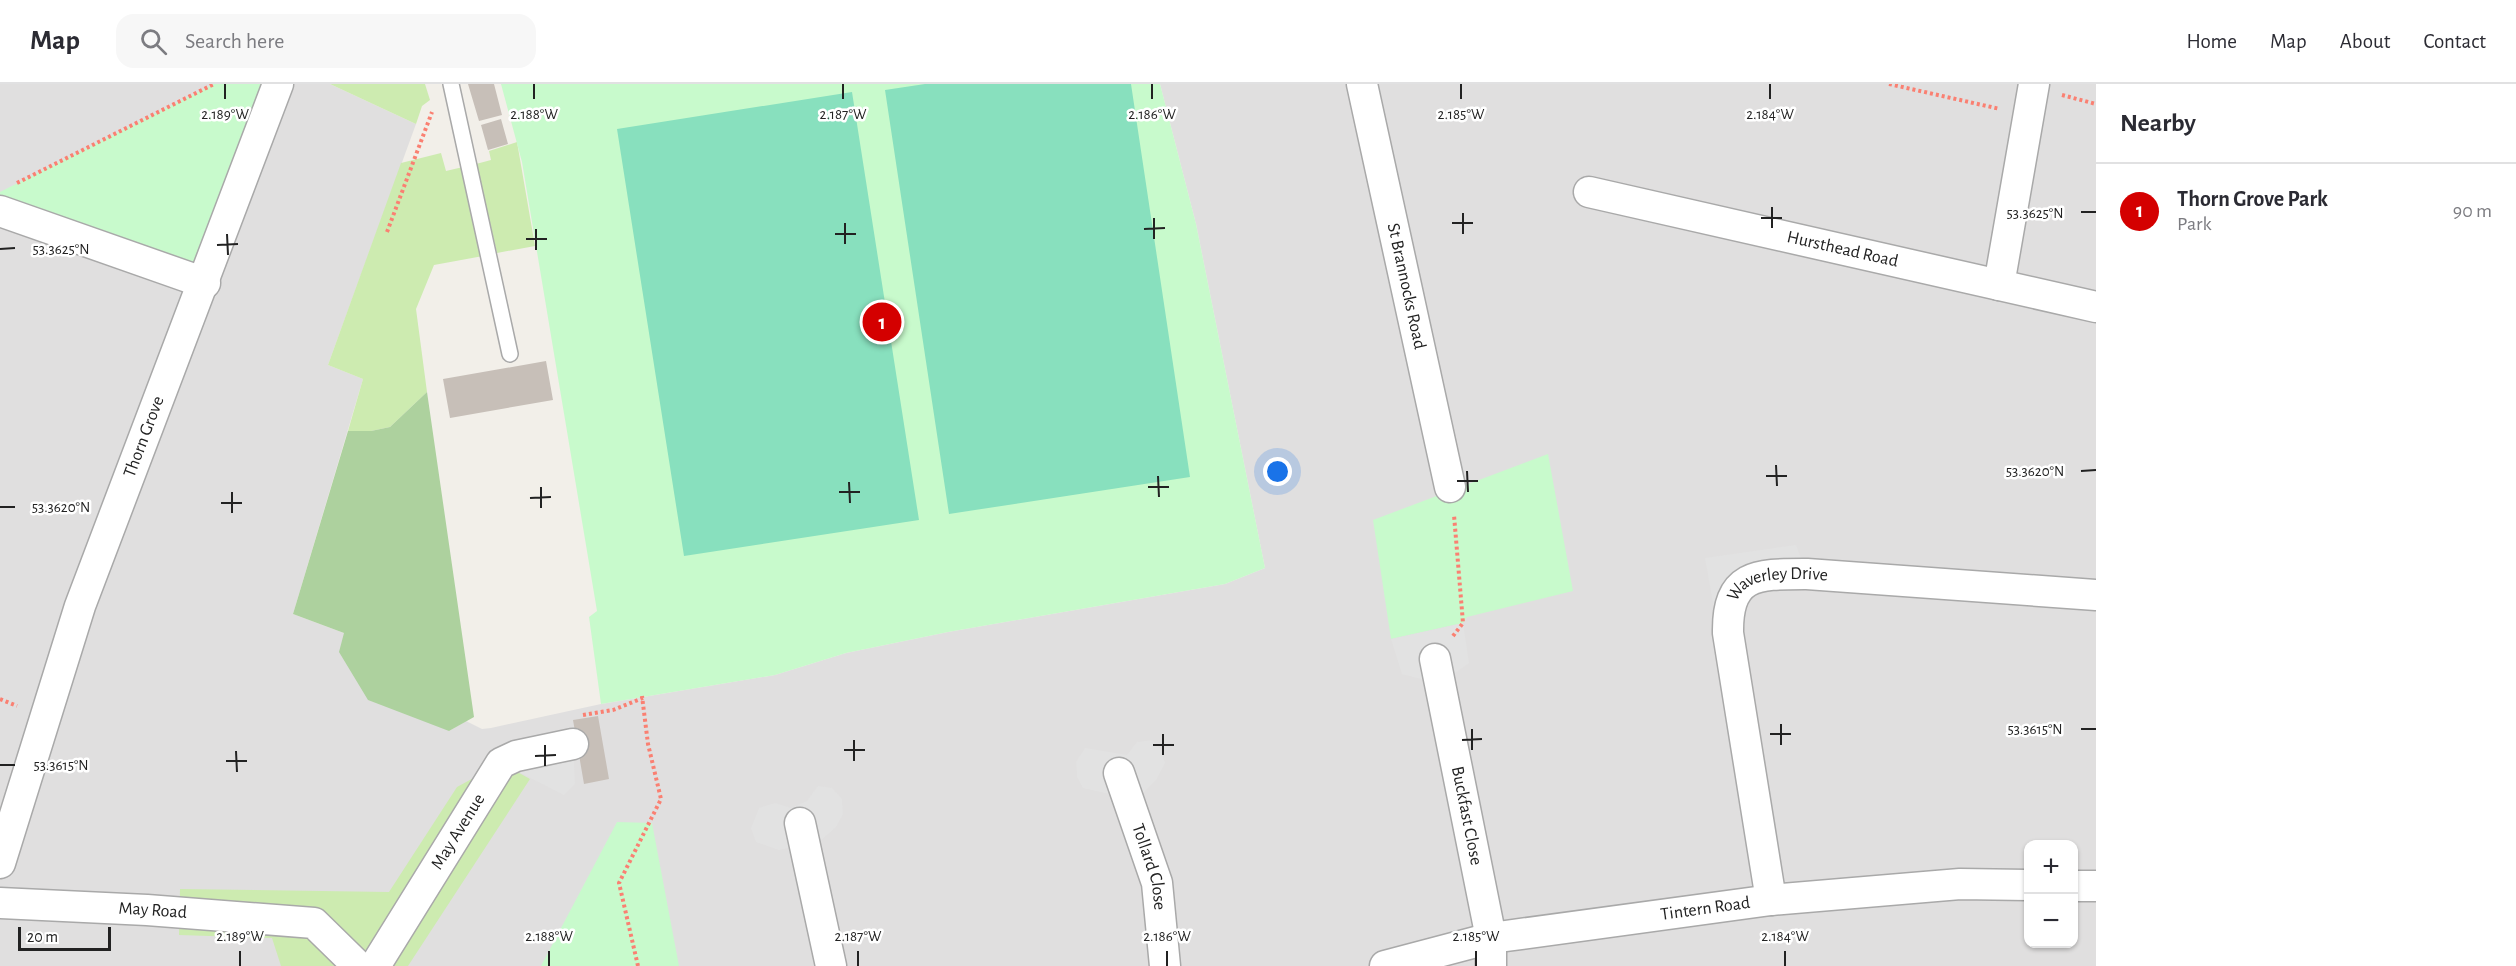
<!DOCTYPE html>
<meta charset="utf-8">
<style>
:root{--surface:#fff;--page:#f7f7f7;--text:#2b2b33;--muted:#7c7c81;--line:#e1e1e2;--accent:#d40000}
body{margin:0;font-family:"Alegreya Sans",sans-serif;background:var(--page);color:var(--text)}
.controls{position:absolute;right:18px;bottom:18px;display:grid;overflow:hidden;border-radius:12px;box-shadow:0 2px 4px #0004}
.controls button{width:54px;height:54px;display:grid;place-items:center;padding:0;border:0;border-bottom:2px solid var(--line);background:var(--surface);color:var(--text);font:30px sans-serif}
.scale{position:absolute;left:18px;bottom:15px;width:93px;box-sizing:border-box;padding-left:6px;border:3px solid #222;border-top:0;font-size:16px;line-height:21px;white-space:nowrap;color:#222;-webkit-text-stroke:4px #fff;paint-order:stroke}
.you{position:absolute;left:1278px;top:388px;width:21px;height:21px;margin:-15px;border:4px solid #fff;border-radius:50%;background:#1a73e8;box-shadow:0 0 0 9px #1a73e833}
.badge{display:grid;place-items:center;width:39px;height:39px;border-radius:50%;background:var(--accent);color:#fff;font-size:20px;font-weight:700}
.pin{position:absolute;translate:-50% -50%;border:3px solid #fff;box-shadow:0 2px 6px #0006}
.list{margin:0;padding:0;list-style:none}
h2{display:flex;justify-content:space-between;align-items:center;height:78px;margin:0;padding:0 24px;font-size:26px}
h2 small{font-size:20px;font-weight:400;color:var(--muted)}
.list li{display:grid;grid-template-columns:39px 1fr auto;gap:18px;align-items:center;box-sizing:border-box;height:96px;padding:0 24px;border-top:2px solid var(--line)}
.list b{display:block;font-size:22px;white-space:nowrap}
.list p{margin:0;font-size:20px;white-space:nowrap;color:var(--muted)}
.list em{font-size:20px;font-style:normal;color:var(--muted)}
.icon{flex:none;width:33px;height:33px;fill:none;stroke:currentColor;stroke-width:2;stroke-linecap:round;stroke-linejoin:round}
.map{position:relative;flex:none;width:2096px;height:882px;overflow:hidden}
header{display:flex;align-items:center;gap:36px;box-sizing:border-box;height:84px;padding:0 30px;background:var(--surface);border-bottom:2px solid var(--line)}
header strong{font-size:28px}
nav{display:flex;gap:33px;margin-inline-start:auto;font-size:21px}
.search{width:420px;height:54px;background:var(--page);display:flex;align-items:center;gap:15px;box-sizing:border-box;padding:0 21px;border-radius:18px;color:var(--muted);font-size:22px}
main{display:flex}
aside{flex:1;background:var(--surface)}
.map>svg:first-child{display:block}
.residential{fill:#e0dfdf;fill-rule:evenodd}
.grass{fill:#cdebb0}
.forest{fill:#add19e}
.park{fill:#c8facc}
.pitch{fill:#88e0be}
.parking{fill:#e2e2e2}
.building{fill:#c7bfb8}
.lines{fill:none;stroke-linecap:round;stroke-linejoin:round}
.lane-casing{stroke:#a9a9a9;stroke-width:18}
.street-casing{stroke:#a9a9a9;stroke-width:33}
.path{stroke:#fa8072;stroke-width:4;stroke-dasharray:3 3;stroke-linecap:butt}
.lane{stroke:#fff;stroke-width:15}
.street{stroke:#fff;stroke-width:30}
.ticks{fill:none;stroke:#222;stroke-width:2}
.labels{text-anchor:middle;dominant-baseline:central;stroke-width:5;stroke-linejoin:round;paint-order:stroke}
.street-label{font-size:18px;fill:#222;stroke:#fff}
.ticks-label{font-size:15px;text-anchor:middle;fill:#222;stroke:#fff;stroke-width:5;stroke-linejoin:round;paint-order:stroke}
</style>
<header>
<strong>Map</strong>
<div class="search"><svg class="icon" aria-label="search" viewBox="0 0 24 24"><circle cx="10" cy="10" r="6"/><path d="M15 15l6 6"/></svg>Search here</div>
<nav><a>Home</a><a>Map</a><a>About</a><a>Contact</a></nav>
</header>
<main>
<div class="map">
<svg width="2096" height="882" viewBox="0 0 2096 882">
<rect width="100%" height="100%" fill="#f2efe9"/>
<path class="residential" d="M0,0H330L416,40L328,281L363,295L293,530L344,549L449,647L466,637L482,645L491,644L601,620L775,591L846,569L948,548L1225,500L1265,484L1196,140L1160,0H2096V882H0ZM2028,760H2074V860H2028Z"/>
<path class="grass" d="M330,0H425L430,16L422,22L416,40Z
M517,58L535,162L497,169L476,80L491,76L489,67Z
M441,69L446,87L463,83L483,172L434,181L416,225L427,308L390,343L371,347H348L363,295L328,281L401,79Z
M501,679L530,695L408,882H281L272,854L179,851L180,805L389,808L457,703Z"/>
<path class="forest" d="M427,308L474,633L449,647L368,616L339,568L344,549L293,530L348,347H371L390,343Z"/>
<path class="park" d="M214,0H278L205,199L0,127V108Z
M501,0H1160L1196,140L1265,484L1225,500L948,548L846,569L775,591L601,620L589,533L597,527L522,78Z
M1548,370L1573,507L1467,533L1463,539L1391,555L1373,436Z
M617,738L652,739L679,882H541Z"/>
<path class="pitch" d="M925,0H1131L1190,393L949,430L885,6Z
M852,8L919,436L684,472L617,45Z"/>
<path class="parking" d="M1796,461L1807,490H1778L1728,527L1714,524L1705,474Z
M1463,539L1469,579L1440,600L1402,590L1391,555Z
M1152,656L1160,665L1165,679L1156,696L1142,710L1114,711L1083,704L1077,693L1076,678L1085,664L1127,671L1137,658Z
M573,660L575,700L564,711L501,679Z
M818,702L832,704L842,715L843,730L836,743L820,757L779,766L756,758L751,744L759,724L775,719L791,724L807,717Z"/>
<path class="building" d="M468,0H494L502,31L479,37Z
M501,35L508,60L488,66L481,41Z
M546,277L553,316L450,334L443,295Z
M598,632L609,695L584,700L573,636Z"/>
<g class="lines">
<g class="lane-casing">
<path id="lane" d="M451,0L510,270"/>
</g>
<g class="street-casing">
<g id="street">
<path id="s1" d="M1362,0L1450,403"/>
<path id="s2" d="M1589,108L2096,223"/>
<path d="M0,127L205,199"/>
<path d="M1999,201L2034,0"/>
<path id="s3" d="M1435,575L1491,854V882"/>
<path id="s4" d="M1119,689L1157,799L1165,882"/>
<path d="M800,739L831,882"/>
<path id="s5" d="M0,779L80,522L278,0"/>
<path d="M2074,802H2096"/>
<path id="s6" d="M1771,816L1728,549C1727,489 1757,490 1807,490L2096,511"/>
<path id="s7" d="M0,819L147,826L314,839L358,882"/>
<path id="s8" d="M375,882L501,679L516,672L573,660"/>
<path id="s9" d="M1385,882L1491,854L1771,816L1960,800L2028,801"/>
</g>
</g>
<path class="path" d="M1889,0L2000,25
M2062,11L2096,20
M17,99L214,0
M387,148L432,28
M1453,552L1463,539L1454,431
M0,615L17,622
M583,631L613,626L643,614
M638,882L619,799L661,715L648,660L642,612"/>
<use href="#lane" class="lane"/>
<use href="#street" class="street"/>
</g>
<path class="ticks" d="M225,0V15M534,0V15M843,0V15M1152,0V15M1461,0V15M1770,0V15M1772,123V144M2081,128H2096M1463,129V150M1154,134V155M1761,134H1782M845,139V160M1452,139H1473M536,145V166M1144,145L1165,144M227,150L228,171M835,150H856M526,155H547M217,161L238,160M0,165L15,164M1776,381L1777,402M1467,387L1468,408M2081,387L2096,386M1158,392L1159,413M1766,392H1787M1457,397H1478M849,398L850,419M541,403V424M1148,403H1169M232,408V429M839,408H860M530,414L551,413M221,419H242M0,423H15M1781,640V661M1472,645V666M2081,645H2096M1163,650V671M1770,650H1791M854,656V677M1462,656L1482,655M545,661V682M1153,661H1174M844,666H865M236,667L237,688M535,672L556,671M226,677H247M0,681H15M240,867V882M549,867V882M858,867V882M1167,867V882M1476,867V882M1785,867V882"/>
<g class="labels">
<g class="street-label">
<text stroke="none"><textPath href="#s2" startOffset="260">Hursthead Road</textPath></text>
<text stroke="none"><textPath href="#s1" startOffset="207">St Brannocks Road</textPath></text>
<text stroke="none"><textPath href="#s5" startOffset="450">Thorn Grove</textPath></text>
<text stroke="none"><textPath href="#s6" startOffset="357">Waverley Drive</textPath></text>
<text stroke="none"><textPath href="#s3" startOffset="160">Buckfast Close</textPath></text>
<text stroke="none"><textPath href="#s8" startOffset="158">May Avenue</textPath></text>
<text stroke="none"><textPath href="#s4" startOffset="99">Tollard Close</textPath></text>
<text stroke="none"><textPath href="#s9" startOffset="326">Tintern Road</textPath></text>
<text stroke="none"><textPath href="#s7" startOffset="153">May Road</textPath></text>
</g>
</g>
<g class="ticks-label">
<text x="225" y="35">2.189°W</text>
<text x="534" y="35">2.188°W</text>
<text x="843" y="35">2.187°W</text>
<text x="1152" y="35">2.186°W</text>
<text x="1461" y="35">2.185°W</text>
<text x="1770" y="35">2.184°W</text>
<text x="2035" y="134">53.3625°N</text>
<text x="61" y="170">53.3625°N</text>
<text x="2035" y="392">53.3620°N</text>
<text x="61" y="428">53.3620°N</text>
<text x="2035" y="650">53.3615°N</text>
<text x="61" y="686">53.3615°N</text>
<text x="240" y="857">2.189°W</text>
<text x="549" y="857">2.188°W</text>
<text x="858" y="857">2.187°W</text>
<text x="1167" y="857">2.186°W</text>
<text x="1476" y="857">2.185°W</text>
<text x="1785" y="857">2.184°W</text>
</g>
</svg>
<div class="controls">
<button>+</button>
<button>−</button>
</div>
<div class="scale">20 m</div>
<div class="you"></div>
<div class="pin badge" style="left:882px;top:238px">1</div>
</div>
<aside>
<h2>Nearby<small></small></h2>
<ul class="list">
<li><span class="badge">1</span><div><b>Thorn Grove Park</b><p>Park</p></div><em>90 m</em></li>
</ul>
</aside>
</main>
